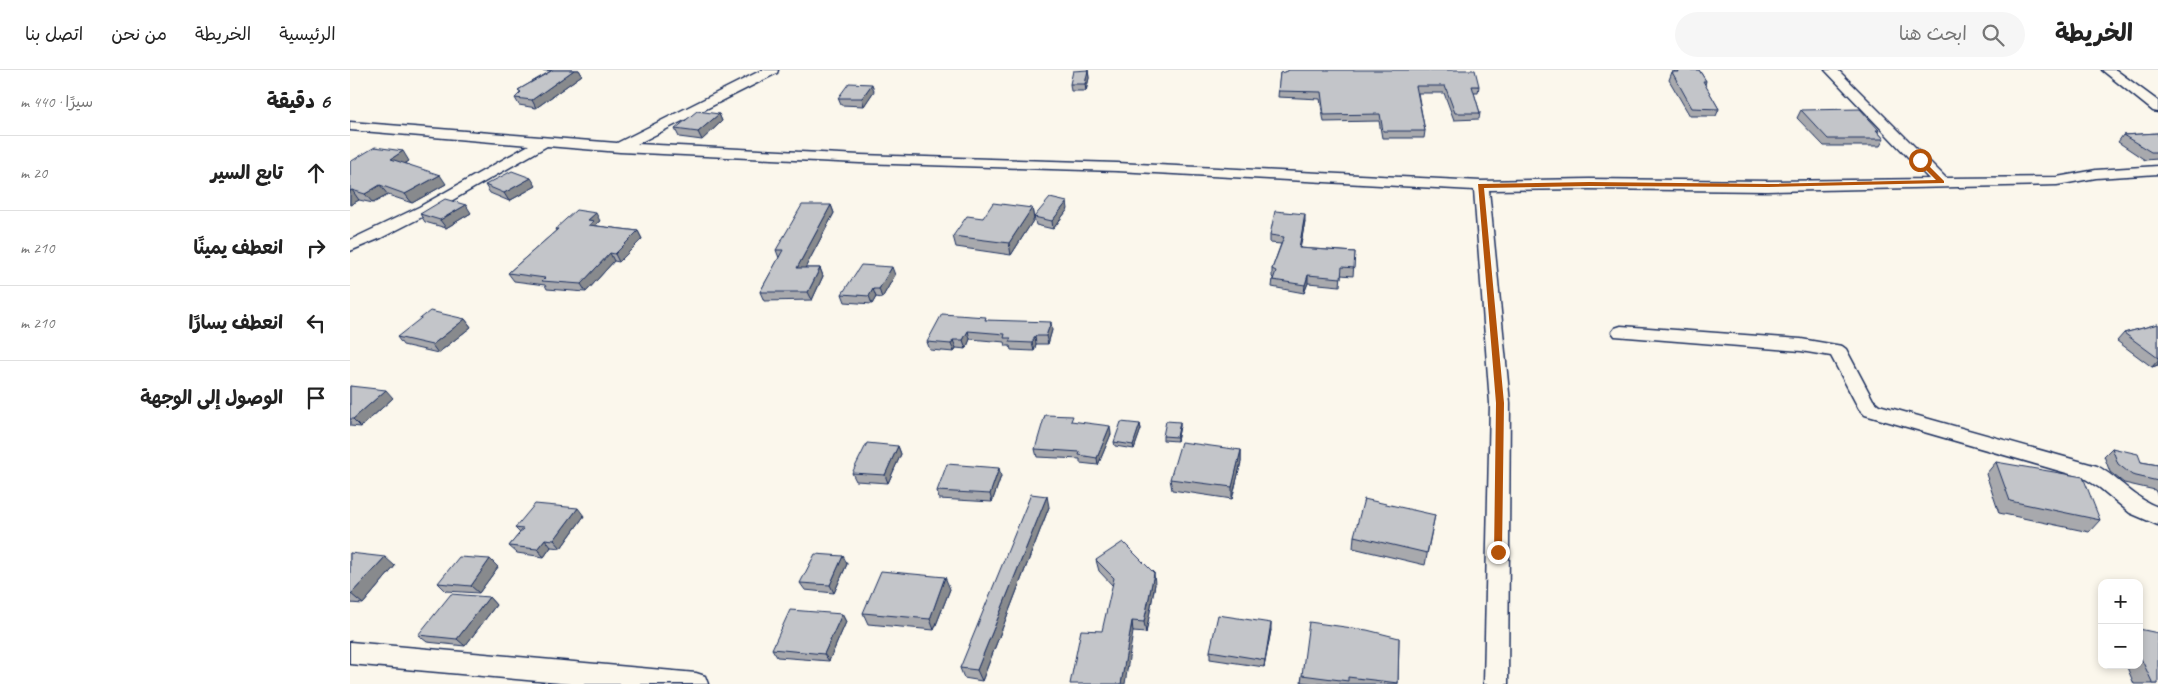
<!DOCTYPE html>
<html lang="ar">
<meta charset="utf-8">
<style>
:root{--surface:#fff;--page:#f6f6f6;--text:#222;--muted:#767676;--line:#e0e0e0}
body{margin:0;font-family:Caveat,"Playpen Sans Arabic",sans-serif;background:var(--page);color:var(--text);direction:rtl}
.controls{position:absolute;right:15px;bottom:15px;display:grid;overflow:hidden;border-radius:10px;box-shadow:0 2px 8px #0003}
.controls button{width:45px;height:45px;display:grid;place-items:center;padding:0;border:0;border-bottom:1px solid var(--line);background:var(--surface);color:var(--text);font:25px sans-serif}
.stop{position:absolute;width:15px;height:15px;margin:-11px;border:4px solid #b45309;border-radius:50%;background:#fff}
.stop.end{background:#b45309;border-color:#fff;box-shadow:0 1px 5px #0008}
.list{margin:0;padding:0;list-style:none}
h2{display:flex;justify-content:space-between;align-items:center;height:65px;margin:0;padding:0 20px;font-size:21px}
h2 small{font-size:16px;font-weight:400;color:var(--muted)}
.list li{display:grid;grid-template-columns:32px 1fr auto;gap:15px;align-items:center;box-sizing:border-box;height:75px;padding:0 20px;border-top:1px solid var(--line)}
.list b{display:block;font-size:19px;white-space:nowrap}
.list em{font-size:16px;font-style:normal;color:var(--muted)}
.icon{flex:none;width:28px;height:28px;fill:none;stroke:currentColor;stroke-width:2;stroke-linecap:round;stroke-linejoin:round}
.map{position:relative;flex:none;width:1808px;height:614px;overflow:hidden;direction:ltr}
header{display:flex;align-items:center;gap:30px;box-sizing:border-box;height:70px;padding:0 25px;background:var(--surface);border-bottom:1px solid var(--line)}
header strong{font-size:24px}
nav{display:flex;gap:28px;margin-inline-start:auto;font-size:18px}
.search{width:350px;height:45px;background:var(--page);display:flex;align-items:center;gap:12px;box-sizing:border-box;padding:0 18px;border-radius:28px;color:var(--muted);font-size:19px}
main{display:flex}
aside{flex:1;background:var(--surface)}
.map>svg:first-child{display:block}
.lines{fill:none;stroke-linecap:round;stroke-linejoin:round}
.minor-casing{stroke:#1b2f5e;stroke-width:3}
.minor{fill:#fbf7ec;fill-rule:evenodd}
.wall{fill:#a8a9ad;stroke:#1b2f5e}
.shaded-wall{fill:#888a8d;stroke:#1b2f5e}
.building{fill:#c3c5c9;stroke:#1b2f5e}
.route{fill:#b45309}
</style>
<header>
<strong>الخريطة</strong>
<div class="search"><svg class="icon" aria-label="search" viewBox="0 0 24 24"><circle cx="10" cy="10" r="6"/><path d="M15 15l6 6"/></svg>ابحث هنا</div>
<nav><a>الرئيسية</a><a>الخريطة</a><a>من نحن</a><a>اتصل بنا</a></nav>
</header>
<main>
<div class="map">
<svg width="1808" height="614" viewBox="0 0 1808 614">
<rect width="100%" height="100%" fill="#fbf7ec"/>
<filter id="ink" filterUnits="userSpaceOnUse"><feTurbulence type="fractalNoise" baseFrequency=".02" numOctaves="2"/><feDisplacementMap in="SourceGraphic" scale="10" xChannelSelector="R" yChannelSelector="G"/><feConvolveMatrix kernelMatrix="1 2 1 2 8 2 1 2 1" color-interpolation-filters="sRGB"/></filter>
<g filter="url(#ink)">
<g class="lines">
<g class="minor-casing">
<path id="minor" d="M412,0H428L427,3L287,74L510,85L767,93L1131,111L1239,109L1417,111L1579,109L1475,0H1488L1596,108L1707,107L1746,100L1808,96V104L1746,108L1707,115L1417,121L1239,119L1139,120L1160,333L1158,614H1134L1140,333L1124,120L767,101L510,93L270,82L197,76L80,143L31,168L0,181V170L69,137L179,75L0,60V52L267,73Z
M1752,0H1766L1808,31V42L1803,41Z
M1271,256L1451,269L1492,276L1496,279L1523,330L1529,335L1747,396C1769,408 1785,429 1808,437V455L1780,443L1750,418L1734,408L1515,345L1509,339L1481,286L1451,281L1265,266L1262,262L1265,258Z
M0,572L346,603L355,606L358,614H221L0,594Z"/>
</g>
<use href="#minor" class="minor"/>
</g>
<path class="wall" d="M185,0H229L232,5L186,38L169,35L165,28L170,23L168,20L201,1Z
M738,0L739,8L736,21H721L720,14Z
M1325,0H1349L1356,11L1355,15L1369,39L1366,46H1340L1319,10L1322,2H1324Z
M930,3L1129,16L1128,23H1124L1130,43L1129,49L1104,50L1094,23H1068L1075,61L1074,68H1032L1029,51L974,52L970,29L928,27Z
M524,21L514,36L491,35L488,28Z
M1451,40L1529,60L1528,62L1534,69L1530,76H1474L1447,48Z
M369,44L372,51L352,70L329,67L325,59Z
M1808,63V89L1795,90L1768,72L1773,65Z
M59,91L55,93L96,114L62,133L38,125L23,133L9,130L0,135V92Z
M135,115L186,116L159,131L140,123Z
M481,135L484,143L455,198H470L473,206L462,230L414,231L410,222L429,188L426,180Z
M682,138L684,149L661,185L606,177L603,166L633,148Z
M718,139L703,159L686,155L684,147Z
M121,143L96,158L75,152L70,144Z
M250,151L246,154L247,156L288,161L292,169L269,192L264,191L236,222L197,219L195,215L164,211L158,203L206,161L205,159Z
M955,151L950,178L1005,182L1003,206L991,205L990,216L958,213L954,223L922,217L923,208L922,207V199L931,174L920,173V165Z
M545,205L532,228L526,227L522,234L495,232L492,224Z
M115,249L121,257L88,283L53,275L47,267Z
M636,250L702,260L698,274H686L684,281L661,280L660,276H656L655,272L620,269L616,279L606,278L604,282L580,280L577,272Z
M1808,254V295L1802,297L1767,271L1774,263Z
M0,316L43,328L11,357L0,356Z
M724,352L761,364L748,395L730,393V389L687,387L685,379Z
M830,352V356L827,371L813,370V366Z
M790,354L791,359L784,379L765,376L764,372Z
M548,376L551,384L538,413L506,411L502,403Z
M1762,378L1791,392L1808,395V426L1805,420L1774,413L1760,402L1754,386Z
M891,380V392L882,429L822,420L820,409Z
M1646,392L1750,450L1739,462L1649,443L1636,404Z
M651,406L642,432L589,429L587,421Z
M699,437L632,611L614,608L610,598Z
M1085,445L1075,495L1003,478L1004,466Z
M234,446L211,478L201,477L194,487L167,483L159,476L170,463L165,458Z
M0,483L45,496L13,534L0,533Z
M493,486L497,494L484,523L455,520L450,513Z
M746,490L805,514L796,563L783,562L763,516L749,501Z
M148,497L129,523L96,521L88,513Z
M600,519L584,560L518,554L513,543Z
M139,527L146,535L115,576L77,572L68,565Z
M492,544L496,552L479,591L427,587L422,579Z
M1789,559L1808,614H1784L1776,595H1789Z
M921,560L914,597L860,589V581Z
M1049,568L1048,614H966L951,612L952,605Z"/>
<path class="shaded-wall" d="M224,0H229L232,5L186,38L182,30Z
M738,0L739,8L736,21L735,14Z
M522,14L524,21L514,36L512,28Z
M369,44L372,51L352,70L348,62Z
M53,81L59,91L48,98L41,89Z
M90,105L96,114L62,133L55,124Z
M181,108L186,116L159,131L154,123Z
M30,115L38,125L23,133L15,124Z
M2,120L9,130L0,135V121Z
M717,132L718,139L703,159L702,151Z
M116,135L121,143L96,158L90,150Z
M481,135L484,143L451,206L447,198Z
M682,138L684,149L661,185L659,173Z
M246,143L250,151L246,154L249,158L239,155L238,150Z
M955,144V151L949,185V178Z
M288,161L292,169L269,192L265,184Z
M260,183L264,191L236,222L231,214Z
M542,197L545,205L532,228L529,219Z
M470,198L473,206L462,230L458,222Z
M958,205V213L954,223L955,215Z
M523,219L526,227L522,234L519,226Z
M115,249L121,257L88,283L82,275Z
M701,252L702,260L698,274L696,266Z
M618,261L620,269L616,279L613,270Z
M685,266L686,274L684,281L682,273Z
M603,270L606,278L604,282L601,274Z
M1808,290V295L1802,297Z
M36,320L43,328L11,357L3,349Z
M830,352V356L827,371V367Z
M790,354L791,359L784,379L783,375Z
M760,356L761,364L748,395L747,388Z
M548,376L551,384L538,413L535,405Z
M891,380V392L882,429V417Z
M649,398L651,406L642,432L640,424Z
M697,426L699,437L632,611L627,600Z
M228,438L234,446L211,478L204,470Z
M195,469L201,477L194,487L187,479Z
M493,486L497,494L484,523L480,515Z
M35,487L45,496L13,534L1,524Z
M140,489L148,497L129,523L121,516Z
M804,503L805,514L796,563L794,552Z
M595,507L600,519L584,560L580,549Z
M139,527L146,535L115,576L107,569Z
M492,544L496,552L479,591L474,584Z
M782,551L783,562L775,614H771Z
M921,553V560L914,597L915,590Z"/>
<path class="building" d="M203,0H224L182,30L165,28L171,22L168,20Z
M738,0L735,14H720L723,1Z
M938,0H1125L1129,16H1122L1130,43H1105L1095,16H1066L1075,61H1033L1030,44L974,45L971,22L928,21L930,3L938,1Z
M1328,0H1349L1356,11H1353L1369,39L1342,38L1322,2H1329Z
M499,13L522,14L512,28H488Z
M1510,39L1529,60H1526L1534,69H1478L1451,40Z
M347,41L369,44L348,62L325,59Z
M1808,63V82H1801L1773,65Z
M25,77L53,81L41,89L90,105L55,124L30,115L15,124L2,120L0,121V92Z
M162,101L181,108L154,123L135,115Z
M700,128L717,132L702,151L684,147Z
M95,129L116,135L90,150L70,144Z
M643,133L682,138L659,173L603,166L617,146L633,148Z
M452,135H481L447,198H470L458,222H410L433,180H426Z
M226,140L246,143L238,150L244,151L239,155L288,161L265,184L260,183L231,214L192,211L195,208L158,203L208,159H205Z
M925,141L955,144L949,178L1005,182L1004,198L992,197L991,208L958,205L955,215L923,210L926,201L922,199L934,167L920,165Z
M511,195L542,197L529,219H523L519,226L492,224Z
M80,241L115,249L82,275L47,267Z
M592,244L636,247L635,250L701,252L696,266H685L682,273L659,272L661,268H654L655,264L618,261L613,270H603L601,274L577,272Z
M1808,254V288L1774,263Z
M0,316L36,320L3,349H0Z
M695,345L723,346L721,351L760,356L747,388L729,385L730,382L685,379Z
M816,351L830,352L827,367L813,366Z
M771,352L790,354L783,375L764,372Z
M831,372L891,380L882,417L820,409Z
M517,373L548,376L535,405L502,403Z
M1762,378L1788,384L1791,392L1808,395V411L1782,405L1768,394Z
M1646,392L1733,407L1750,450L1660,431Z
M597,394L649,398L640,424L587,421Z
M681,424L697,426L627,600L610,598Z
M1014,429L1085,445L1077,483L1004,466Z
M185,434L228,438L204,470L195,469L187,479L159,476L173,459L165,458Z
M773,472L804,503L794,552L782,551L771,614H720L731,560L752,561L764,508L746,490Z
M0,483L35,487L1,524H0Z
M465,484L493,486L480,515L450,513Z
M109,487L140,489L121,516L88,513Z
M531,501L595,507L580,549L513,543Z
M101,524L139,527L107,569L68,565Z
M440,540L492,544L474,584L422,579Z
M868,545L921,553L915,590L860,581Z
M959,552L1017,560L1049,568L1048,613L998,607V611L952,605Z
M1789,559L1808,563V614H1803L1789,584Z"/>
</g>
<path class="route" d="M1567,89H1572L1594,111V113L1418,117L1239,116L1134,118L1154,333L1152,482L1151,485H1144L1146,333L1128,114L1239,112L1418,114L1586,110L1567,91Z"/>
</svg>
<div class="controls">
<button>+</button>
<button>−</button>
</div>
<div class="stop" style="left:1570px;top:90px"></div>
<div class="stop end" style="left:1148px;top:482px"></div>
</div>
<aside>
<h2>6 دقيقة<small>سيرًا · 440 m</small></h2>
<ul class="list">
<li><svg class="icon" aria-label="ahead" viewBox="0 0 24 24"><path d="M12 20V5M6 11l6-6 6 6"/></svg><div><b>تابع السير</b></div><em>20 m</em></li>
<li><svg class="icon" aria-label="right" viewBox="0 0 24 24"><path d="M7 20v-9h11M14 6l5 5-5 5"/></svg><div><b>انعطف يمينًا</b></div><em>210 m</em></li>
<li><svg class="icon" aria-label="left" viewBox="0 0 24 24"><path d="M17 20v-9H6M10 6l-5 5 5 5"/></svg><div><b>انعطف يسارًا</b></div><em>210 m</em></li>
<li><svg class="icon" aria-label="arrive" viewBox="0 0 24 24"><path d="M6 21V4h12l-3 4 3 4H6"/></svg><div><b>الوصول إلى الوجهة</b></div></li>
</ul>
</aside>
</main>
